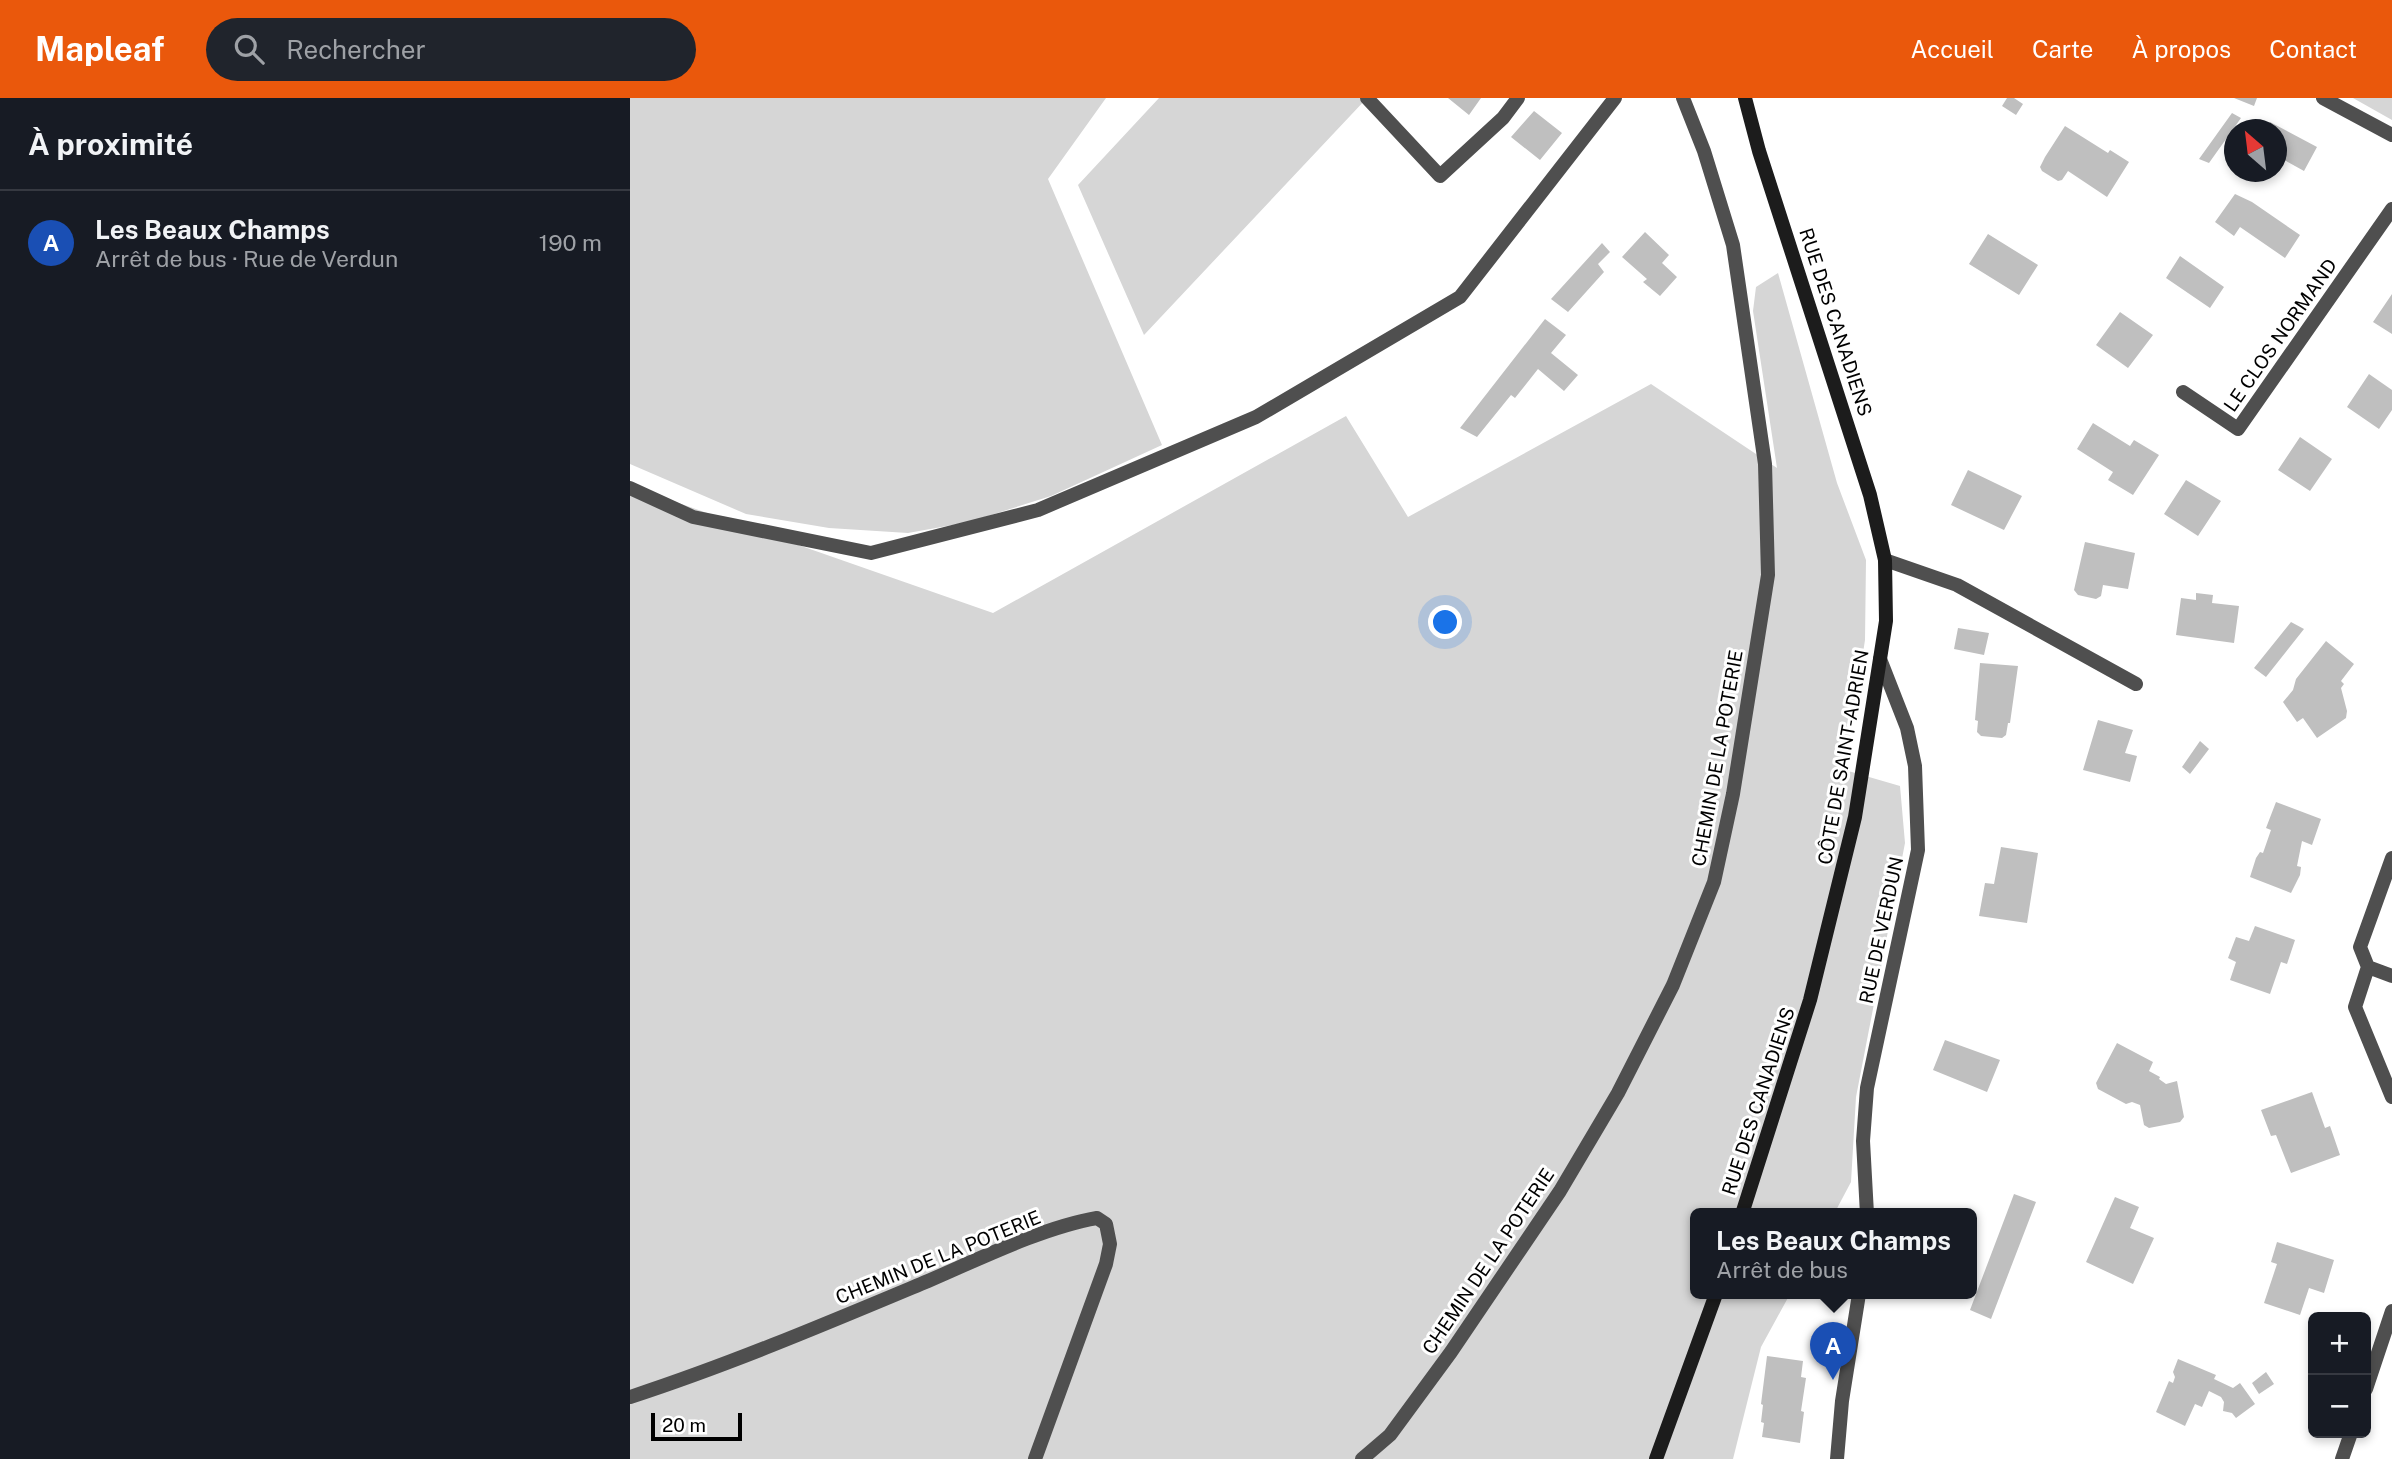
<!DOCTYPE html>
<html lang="fr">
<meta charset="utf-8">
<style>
:root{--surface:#171b24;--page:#20242c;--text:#f1f3f6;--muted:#9ea1a6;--line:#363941;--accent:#ea580c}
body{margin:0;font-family:"Public Sans",sans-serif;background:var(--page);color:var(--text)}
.controls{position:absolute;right:21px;bottom:21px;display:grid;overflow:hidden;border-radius:10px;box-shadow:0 4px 10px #0003}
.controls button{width:63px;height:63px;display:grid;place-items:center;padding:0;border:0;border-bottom:2px solid var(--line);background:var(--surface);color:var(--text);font:35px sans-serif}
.compass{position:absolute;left:1594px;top:21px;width:63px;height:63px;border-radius:50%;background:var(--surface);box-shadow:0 4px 10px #0003;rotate:332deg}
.scale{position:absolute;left:21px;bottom:18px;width:91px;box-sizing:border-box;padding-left:7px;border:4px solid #000;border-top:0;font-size:19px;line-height:24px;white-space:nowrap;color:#000;-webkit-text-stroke:5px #fff;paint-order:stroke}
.you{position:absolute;left:816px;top:525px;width:24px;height:24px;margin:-18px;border:5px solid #fff;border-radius:50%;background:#1a73e8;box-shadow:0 0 0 10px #1a73e833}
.badge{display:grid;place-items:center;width:46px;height:46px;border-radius:50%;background:var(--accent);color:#fff;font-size:23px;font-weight:700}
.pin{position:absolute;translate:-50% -58px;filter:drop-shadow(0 2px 4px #0008)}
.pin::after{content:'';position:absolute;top:37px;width:24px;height:21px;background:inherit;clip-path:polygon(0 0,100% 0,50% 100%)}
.popup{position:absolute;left:1060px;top:1110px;width:287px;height:91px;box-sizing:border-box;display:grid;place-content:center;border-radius:10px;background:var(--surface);filter:drop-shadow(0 2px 5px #0005);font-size:23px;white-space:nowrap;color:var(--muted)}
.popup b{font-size:26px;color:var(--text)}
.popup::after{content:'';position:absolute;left:50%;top:100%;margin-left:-14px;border:14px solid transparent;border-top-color:var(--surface)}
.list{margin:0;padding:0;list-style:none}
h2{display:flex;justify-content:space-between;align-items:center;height:91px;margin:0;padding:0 28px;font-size:30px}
h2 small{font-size:23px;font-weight:400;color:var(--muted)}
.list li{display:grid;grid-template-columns:46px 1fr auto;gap:21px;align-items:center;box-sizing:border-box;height:105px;padding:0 28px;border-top:2px solid var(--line)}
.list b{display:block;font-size:26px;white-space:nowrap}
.list p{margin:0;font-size:23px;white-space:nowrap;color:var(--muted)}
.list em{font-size:23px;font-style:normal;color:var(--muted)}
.icon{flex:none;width:38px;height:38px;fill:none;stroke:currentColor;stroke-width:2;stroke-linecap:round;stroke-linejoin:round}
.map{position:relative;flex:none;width:1762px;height:1361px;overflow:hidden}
header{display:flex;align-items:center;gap:42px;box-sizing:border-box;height:98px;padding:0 35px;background:var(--accent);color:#fff}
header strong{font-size:33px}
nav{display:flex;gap:38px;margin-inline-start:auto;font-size:24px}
.search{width:490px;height:63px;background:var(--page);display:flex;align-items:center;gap:18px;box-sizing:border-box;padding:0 24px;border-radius:38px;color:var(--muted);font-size:26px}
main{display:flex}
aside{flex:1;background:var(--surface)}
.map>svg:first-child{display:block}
.green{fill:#d6d6d6}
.building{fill:#bfbfbf}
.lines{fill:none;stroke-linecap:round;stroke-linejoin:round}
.service{stroke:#4f4f4f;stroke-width:14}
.minor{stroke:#4f4f4f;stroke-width:14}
.secondary{stroke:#1c1c1c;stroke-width:14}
.labels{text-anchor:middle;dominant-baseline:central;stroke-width:6;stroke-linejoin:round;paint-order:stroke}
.street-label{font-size:19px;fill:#000;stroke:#fff}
</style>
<header>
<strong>Mapleaf</strong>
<div class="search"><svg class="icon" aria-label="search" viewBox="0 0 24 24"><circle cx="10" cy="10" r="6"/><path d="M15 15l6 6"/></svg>Rechercher</div>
<nav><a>Accueil</a><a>Carte</a><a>À propos</a><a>Contact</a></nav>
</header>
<main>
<aside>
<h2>À proximité<small></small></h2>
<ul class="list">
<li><span class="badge" style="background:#1a4fb4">A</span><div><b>Les Beaux Champs</b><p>Arrêt de bus · Rue de Verdun</p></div><em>190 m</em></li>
</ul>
</aside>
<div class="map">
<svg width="1762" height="1361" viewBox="0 0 1762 1361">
<rect width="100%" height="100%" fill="#fff"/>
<path class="green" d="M0,0H476L418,81L532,347L421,398L339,424L278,435L199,430L116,416L0,366Z
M529,0H737L514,237L448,87Z
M1723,0H1762V22Z
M1148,175L1207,385L1236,462L1235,542L1215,672L1270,688L1275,745L1226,999L1221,1084L1204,1116H1065V1196H1160L1131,1249L1103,1361H0V388L363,515L716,318L778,419L1021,286L1147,370L1123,213L1126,189Z"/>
<path class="building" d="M818,0H851L839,17Z
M1377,0H1384L1393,6L1386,17L1372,8Z
M1604,0H1627L1624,8Z
M904,13L932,35L910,62L881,39Z
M1602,15L1611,20L1579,65L1569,61Z
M1640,24L1687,49L1674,73L1647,58V32H1636Z
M1435,28L1478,55L1480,52L1499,64L1477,99L1438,73L1432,82L1428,83L1412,73L1410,69L1415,59Z
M1605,96L1622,104L1670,137L1655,160L1610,129L1604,138L1585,124Z
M1015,134L1039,157L1032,165L1047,179L1030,198L1013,184L1017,181L992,159Z
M1358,136L1408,167L1389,197L1339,166Z
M972,145L980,154L968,166L974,174L938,214L921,201Z
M1550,158L1594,189L1580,210L1536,180Z
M1762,196V236L1743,224Z
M1490,214L1523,237L1498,270L1466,247Z
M915,221L936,237L921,255L948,277L934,293L908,271L885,300L881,297L847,339L830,330Z
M1739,276L1762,292V312L1749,331L1717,309Z
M1463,325L1500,348L1504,342L1529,357L1503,397L1478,382L1483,374L1447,351Z
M1670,339L1702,361L1680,393L1648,372Z
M1338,372L1392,398L1374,432L1321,407Z
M1556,382L1591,403L1568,438L1534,416Z
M1455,444L1505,455L1498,491L1473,487L1471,498L1466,501L1448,497L1444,492Z
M1566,495L1583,497L1582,505L1609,508L1604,545L1546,537L1551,500L1566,502Z
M1661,524L1674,531L1636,579L1624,570Z
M1328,530L1359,535L1354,557L1324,551Z
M1696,543L1724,566L1711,583L1714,586L1711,590L1717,613L1716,620L1687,640L1673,620L1667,624L1653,604L1663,592L1666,581Z
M1350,565L1388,568L1380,625H1378L1376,637L1372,640L1351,638L1347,634L1348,623L1345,622Z
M1468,622L1503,632L1495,655L1507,658L1500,684L1453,672Z
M1570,643L1579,651L1560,676L1552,669Z
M1646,704L1691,721L1682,747L1672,743L1667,768L1671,769L1670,777L1661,795L1620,779L1626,760L1630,754L1633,755L1641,732L1636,730Z
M1371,749L1408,755L1397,825L1349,818L1355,785L1364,786Z
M1625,828L1665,842L1657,866L1651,864L1640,896L1600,882L1606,864L1598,860L1606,839L1619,843Z
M1315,942L1370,962L1357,994L1303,972Z
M1487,945L1523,964L1519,973L1530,979L1529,981L1536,986L1547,983L1554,1019L1550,1024L1519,1030L1514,1027L1510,1007L1502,1004L1496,1006L1468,991L1466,985Z
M1682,994L1695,1030L1700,1028L1710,1057L1661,1075L1646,1037L1641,1038L1631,1012Z
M1384,1096L1406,1104L1361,1221L1340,1212Z
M1485,1099L1509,1109L1500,1130L1524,1140L1503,1186L1456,1164Z
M1647,1144L1704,1162L1694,1195L1679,1190L1670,1217L1634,1205L1647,1166L1641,1164Z
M1137,1258L1173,1263L1171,1279L1176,1280L1171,1313L1174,1314L1170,1345L1132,1339L1134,1325L1131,1324L1133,1307L1131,1306Z
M1548,1261L1586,1277L1584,1281L1603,1290L1610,1285L1625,1306L1606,1320L1602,1315L1593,1313L1594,1304L1591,1299L1579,1293L1572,1309L1565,1306L1555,1328L1526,1314L1539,1283L1543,1285L1545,1279L1543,1274Z
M1636,1274L1644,1286L1629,1296L1622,1285Z"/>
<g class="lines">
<path class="service" d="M737,0L810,78L873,20L888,0
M0,390L63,419L241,455L408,412L626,319L830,199L985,0"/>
<path class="minor" d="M1693,0L1762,37
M1553,294L1608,331L1762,111
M1255,462L1327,487L1506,586
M1762,760L1730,849L1738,869L1725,909L1762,999
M1738,869L1762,878
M1237,1116L1233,1043L1237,990L1288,752L1285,668L1277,630L1250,561
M1736,1291L1762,1213
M0,1299C101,1266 200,1224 298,1183C349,1161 414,1129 467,1120L476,1126L480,1146L476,1166L405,1361
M732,1361L760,1337L821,1254L930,1093L988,995L1043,887L1084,784L1103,696L1138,477L1135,366L1103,147L1074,53L1053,0
M1207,1361L1212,1303L1229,1196
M1712,1361L1721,1335"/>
<path class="secondary" d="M1112,1116L1180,902L1225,719L1256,523L1255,462L1240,397L1129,53L1115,0
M1026,1361L1086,1196"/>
</g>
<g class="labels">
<g class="street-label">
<text transform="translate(1206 224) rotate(72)">RUE DES CANADIENS</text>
<text transform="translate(1650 237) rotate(-55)">LE CLOS NORMAND</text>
<text transform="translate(1213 659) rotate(-80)">CÔTE DE SAINT-ADRIEN</text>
<text transform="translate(1087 660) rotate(-80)">CHEMIN DE LA POTERIE</text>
<text transform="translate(1251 832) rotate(-78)">RUE DE VERDUN</text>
<text transform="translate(1128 1003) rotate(-72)">RUE DES CANADIENS</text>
<text transform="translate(308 1159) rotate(-22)">CHEMIN DE LA POTERIE</text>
<text transform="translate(858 1163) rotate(-56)">CHEMIN DE LA POTERIE</text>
</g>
</g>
</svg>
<div class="controls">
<button>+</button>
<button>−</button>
</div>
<svg class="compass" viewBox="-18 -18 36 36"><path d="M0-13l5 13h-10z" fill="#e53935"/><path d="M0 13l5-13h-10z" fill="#9ea1a6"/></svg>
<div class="scale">20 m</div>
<div class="you"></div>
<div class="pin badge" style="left:1203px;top:1282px;background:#1a4fb4">A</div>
<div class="popup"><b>Les Beaux Champs</b>Arrêt de bus</div>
</div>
</main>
